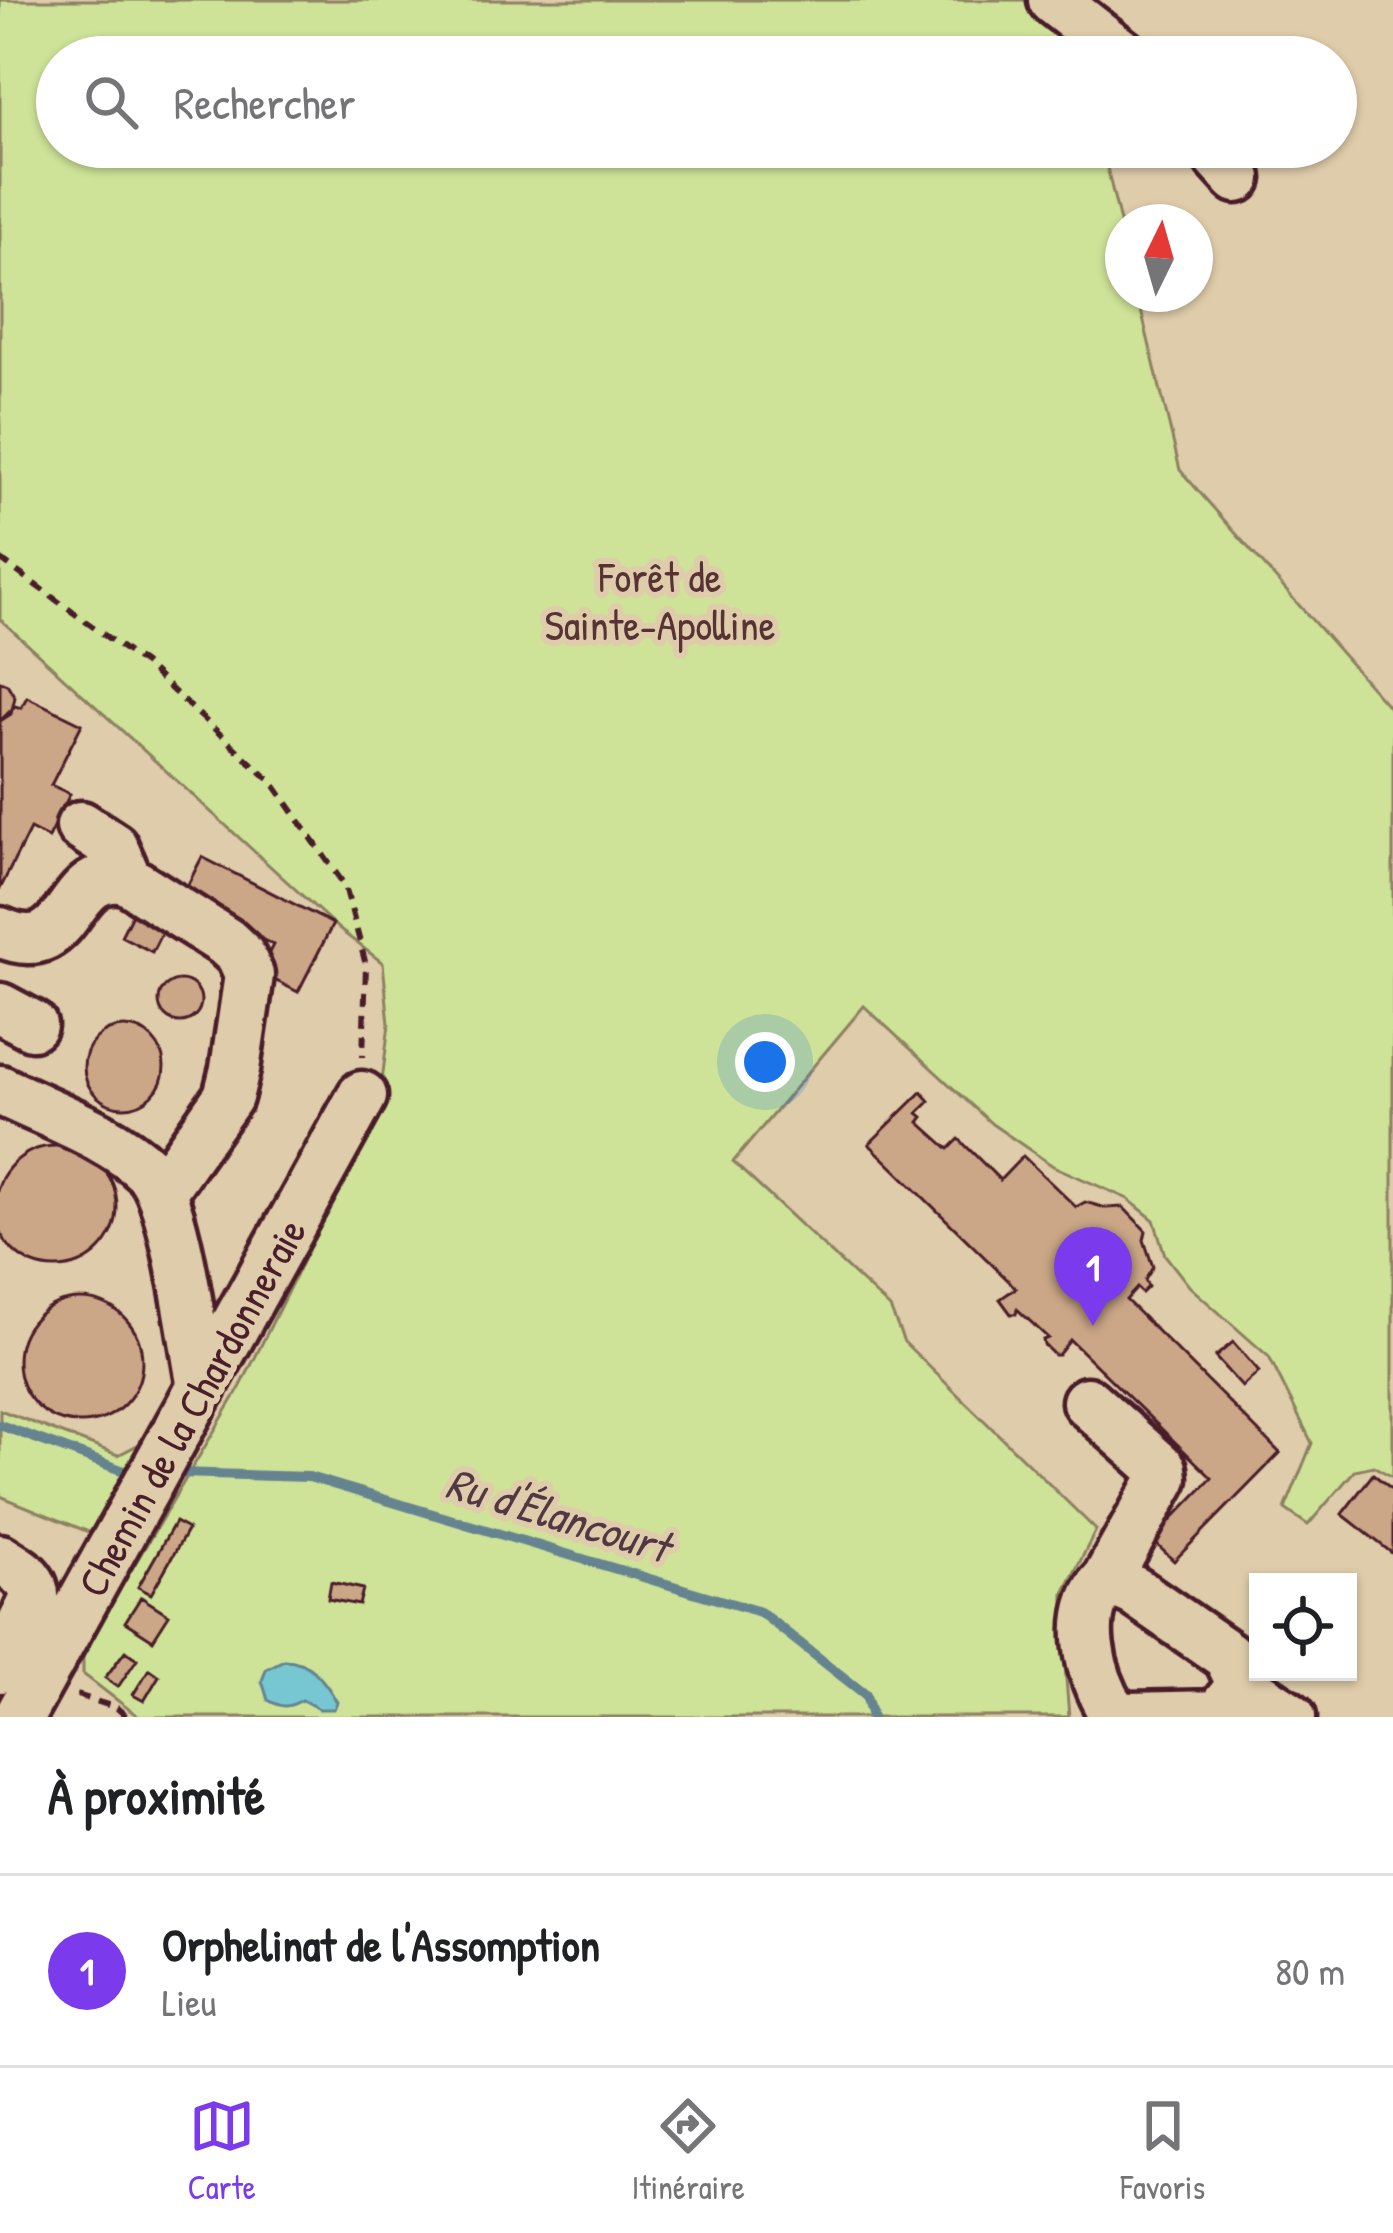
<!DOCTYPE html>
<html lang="fr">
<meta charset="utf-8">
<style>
:root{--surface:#fff;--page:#f6f6f6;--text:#202124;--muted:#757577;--line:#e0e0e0;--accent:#7c3aed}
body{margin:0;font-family:"Patrick Hand",sans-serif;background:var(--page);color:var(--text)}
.controls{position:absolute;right:36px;bottom:36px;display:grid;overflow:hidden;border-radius:0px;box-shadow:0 3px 9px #0004}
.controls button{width:108px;height:108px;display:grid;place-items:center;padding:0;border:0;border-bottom:3px solid var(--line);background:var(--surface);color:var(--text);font:60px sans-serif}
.compass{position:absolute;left:1105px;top:204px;width:108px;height:108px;border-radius:50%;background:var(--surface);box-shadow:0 3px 9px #0004;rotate:5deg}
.you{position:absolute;left:765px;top:1062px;width:42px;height:42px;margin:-30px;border:9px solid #fff;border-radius:50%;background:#1a73e8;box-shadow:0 0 0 18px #1a73e833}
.badge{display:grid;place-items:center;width:78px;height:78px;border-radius:50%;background:var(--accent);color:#fff;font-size:39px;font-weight:700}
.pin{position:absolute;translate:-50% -99px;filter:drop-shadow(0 3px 6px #0008)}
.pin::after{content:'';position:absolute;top:63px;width:42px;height:36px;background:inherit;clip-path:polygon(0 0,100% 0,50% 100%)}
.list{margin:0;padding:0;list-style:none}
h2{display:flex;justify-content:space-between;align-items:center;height:156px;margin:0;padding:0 48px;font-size:51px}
h2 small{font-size:39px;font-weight:400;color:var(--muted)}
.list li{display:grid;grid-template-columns:78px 1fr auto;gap:36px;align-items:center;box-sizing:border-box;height:192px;padding:0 48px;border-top:3px solid var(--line)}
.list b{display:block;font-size:45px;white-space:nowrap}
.list p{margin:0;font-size:39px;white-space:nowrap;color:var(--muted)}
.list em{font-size:39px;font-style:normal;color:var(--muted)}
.icon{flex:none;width:66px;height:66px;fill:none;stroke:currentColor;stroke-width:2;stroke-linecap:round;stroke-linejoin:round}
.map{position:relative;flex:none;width:1393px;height:1717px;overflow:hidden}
.search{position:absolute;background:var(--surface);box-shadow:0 3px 9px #0004;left:36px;right:36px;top:36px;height:132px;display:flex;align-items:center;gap:30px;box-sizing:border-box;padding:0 42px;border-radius:66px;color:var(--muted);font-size:45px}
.sheet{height:348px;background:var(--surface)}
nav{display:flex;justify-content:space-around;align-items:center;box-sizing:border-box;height:168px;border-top:3px solid var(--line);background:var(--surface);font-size:33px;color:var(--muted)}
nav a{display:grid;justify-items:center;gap:6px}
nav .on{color:var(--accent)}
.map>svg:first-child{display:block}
.green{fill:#cee398;stroke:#8c8162;stroke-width:3}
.water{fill:#77c7d2;stroke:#65848f;stroke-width:3}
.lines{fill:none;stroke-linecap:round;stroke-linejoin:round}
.stream{stroke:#65848f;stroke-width:10}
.building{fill:#cba787;stroke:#4a1f2b;stroke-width:3}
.minor-casing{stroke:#4a1f2b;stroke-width:57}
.path{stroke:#4a1f2b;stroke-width:6;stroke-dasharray:12 9;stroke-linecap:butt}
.minor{stroke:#dfccaa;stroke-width:48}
.labels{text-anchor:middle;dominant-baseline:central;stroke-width:12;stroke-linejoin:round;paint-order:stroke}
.park-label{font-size:42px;fill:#573336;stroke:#dfccaa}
.street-label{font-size:42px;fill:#4a1f2b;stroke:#dfccaa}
.water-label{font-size:45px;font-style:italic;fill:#513844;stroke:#dfccaa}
</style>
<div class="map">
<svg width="1393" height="1717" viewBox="0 0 1393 1717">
<rect width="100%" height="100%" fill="#dfccaa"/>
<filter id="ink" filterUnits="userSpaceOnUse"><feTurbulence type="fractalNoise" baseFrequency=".00833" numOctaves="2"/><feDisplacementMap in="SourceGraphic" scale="24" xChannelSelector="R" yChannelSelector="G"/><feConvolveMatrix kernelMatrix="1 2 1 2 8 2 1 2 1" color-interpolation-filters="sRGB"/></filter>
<g filter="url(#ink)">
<path class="green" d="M0,0H1077L1082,57H57V147H1102L1123,235V294H1137L1180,470L1393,712V1477L1373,1466L1355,1470L1308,1525L1285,1509L1312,1443L1269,1357L1189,1286L1165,1255L1154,1220L1128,1199L1053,1166L992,1124L864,1006L733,1162L890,1308L904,1342L1096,1530L1064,1593L1063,1640L1069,1717H139L83,1674V1651L241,1386L379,1106L389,1024L383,963L340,930L0,619Z
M0,1410L118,1455L153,1437L96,1535L0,1496Z"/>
<path class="water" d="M284,1660C310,1660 325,1681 337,1702L334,1709H319L302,1700C288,1708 282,1708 268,1700L262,1681L266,1669Z"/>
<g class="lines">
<path class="stream" d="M0,1425L124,1471
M179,1473L309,1477L760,1612L866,1695L872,1717"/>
</g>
<path class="building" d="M0,681L7,684L15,697L11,714L0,721Z
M27,697L82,724L51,785L70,794L48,838L30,829L0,889V721L15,706L21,708Z
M202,857L333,924L298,992L259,972L273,945L181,898Z
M133,912L164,928L152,952L121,936Z
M159 1001a21 21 0 1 1 42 0a21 21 0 1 1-42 0Z
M84 1067a40 40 0 1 1 80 0a40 40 0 1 1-80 0Z
M922,1092L930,1101L918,1113L923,1117L919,1122L949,1149L959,1139L1000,1180L1023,1156L1076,1207L1085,1202L1106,1208L1123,1207L1146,1231L1144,1240L1153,1267L1145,1280L1148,1287L1142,1293L1137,1288L1126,1300L1280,1453L1174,1561L1152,1540L1212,1478L1070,1340L1058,1355H1054L1044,1345L1043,1340L1048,1338L1017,1309L1016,1314H1011L1000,1299L1016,1288L869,1144Z
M-5 1207a61 61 0 1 1 122 0a61 61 0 1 1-122 0Z
M18 1361a62 62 0 1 1 124 0a62 62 0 1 1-124 0Z
M1233,1342L1259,1372L1242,1387L1215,1357Z
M1373,1474L1393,1490V1554L1342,1514Z
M175,1522L188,1529L151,1594L138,1587Z
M331,1582L363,1589L359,1605L328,1599Z
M141,1597L169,1615L153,1640L125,1622Z
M125,1651L137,1659L118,1687L105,1678Z
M149,1669L159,1676L144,1701L133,1695Z"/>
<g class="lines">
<g class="minor-casing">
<path id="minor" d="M1053,0L1126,57
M1209,147L1237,178
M81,826L113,847L127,879
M0,932C77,966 61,865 127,879L226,942L240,955L249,975L235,1069L228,1097L161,1192
M0,1008L32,1025
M0,1090C48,1114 109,1134 148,1171C176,1198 193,1343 202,1387
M1087,1402L1162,1469L1163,1478L1107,1579
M0,1668L34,1601C36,1577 18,1571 0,1559
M19,1717L362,1096
M1128,1717L1113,1713C1090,1675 1073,1615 1107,1579L1134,1591L1228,1656L1242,1685L1291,1717
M1129,1717L1218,1715L1242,1685"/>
</g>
<path class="path" d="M0,559L144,664L273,783L345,886L366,965L363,1057
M77,1695L117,1708L127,1717"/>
<use href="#minor" class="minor"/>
</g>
</g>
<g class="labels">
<g class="park-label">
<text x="660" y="576">Forêt de<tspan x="660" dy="48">Sainte-Apolline</tspan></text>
</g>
<g class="street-label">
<text transform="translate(191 1407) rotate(-61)">Chemin de la Chardonneraie</text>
</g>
<g class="water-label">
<text transform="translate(558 1514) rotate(17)">Ru d'Élancourt</text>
</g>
</g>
</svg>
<div class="controls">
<button><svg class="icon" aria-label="locate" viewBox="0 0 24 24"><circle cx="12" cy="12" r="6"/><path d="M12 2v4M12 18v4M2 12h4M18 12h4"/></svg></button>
</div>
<svg class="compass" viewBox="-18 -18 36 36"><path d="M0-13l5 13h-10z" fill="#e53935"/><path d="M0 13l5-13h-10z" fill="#757577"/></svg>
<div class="you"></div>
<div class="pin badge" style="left:1093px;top:1326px">1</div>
<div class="search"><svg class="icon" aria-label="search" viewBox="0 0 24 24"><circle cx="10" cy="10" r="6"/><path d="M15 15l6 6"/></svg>Rechercher</div>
</div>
<section class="sheet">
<h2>À proximité<small></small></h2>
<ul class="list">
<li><span class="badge">1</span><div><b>Orphelinat de l'Assomption</b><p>Lieu</p></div><em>80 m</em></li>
</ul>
</section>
<nav>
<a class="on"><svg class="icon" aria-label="map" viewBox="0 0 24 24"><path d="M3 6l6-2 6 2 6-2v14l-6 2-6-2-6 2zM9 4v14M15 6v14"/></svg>Carte</a>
<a><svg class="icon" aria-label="directions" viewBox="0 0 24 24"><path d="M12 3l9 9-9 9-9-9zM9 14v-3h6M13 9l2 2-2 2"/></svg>Itinéraire</a>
<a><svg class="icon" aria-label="saved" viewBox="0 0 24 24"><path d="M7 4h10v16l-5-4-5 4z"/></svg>Favoris</a>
</nav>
